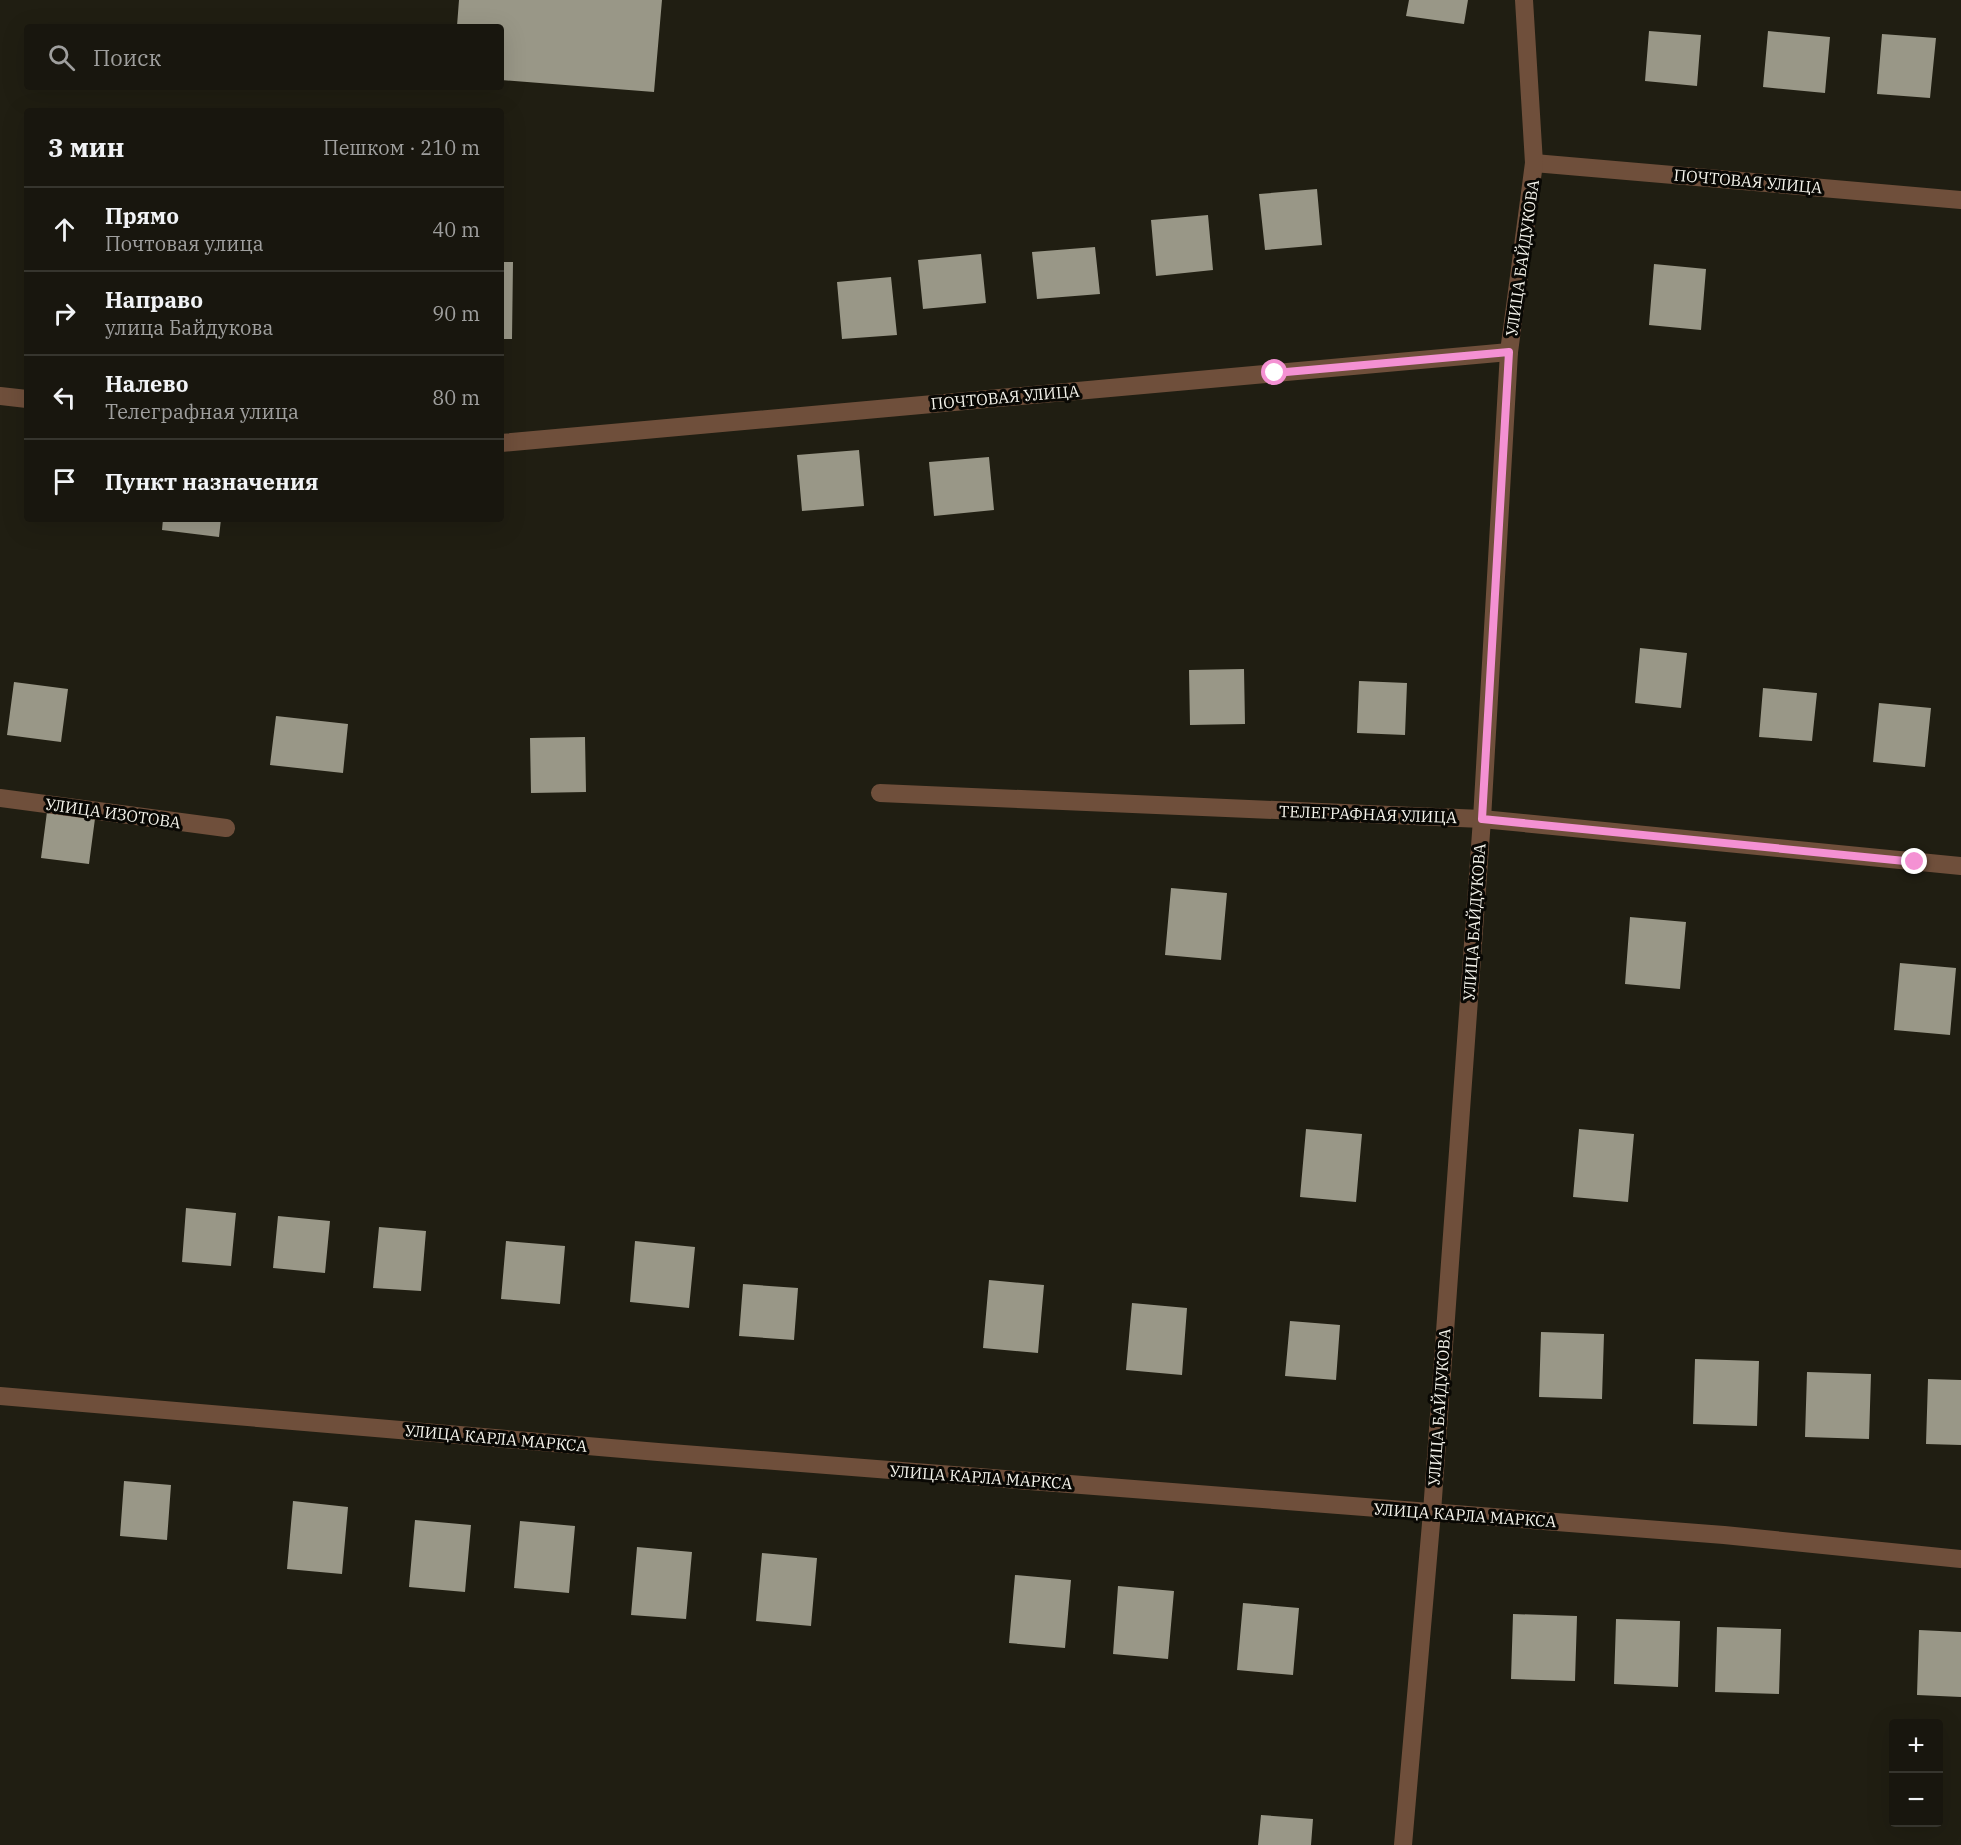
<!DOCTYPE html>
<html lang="ru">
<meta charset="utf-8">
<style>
:root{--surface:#18160e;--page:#211f17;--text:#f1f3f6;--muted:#9f9f9e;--line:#36352e}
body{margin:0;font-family:"IBM Plex Serif",serif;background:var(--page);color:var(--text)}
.controls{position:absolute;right:18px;bottom:18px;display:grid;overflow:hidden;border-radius:6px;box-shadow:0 6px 24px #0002}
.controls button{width:54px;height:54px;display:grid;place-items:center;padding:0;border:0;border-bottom:2px solid var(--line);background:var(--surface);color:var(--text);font:30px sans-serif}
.stop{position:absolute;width:18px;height:18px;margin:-14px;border:4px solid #f491d3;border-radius:50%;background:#fff}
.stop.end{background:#f491d3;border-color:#fff;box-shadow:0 2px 6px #0008}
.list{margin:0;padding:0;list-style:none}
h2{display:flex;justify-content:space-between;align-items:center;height:78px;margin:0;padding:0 24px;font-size:26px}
h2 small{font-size:20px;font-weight:400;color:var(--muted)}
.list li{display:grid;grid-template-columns:39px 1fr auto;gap:18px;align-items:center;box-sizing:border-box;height:84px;padding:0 24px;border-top:2px solid var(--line)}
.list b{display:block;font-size:22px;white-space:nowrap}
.list p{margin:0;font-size:20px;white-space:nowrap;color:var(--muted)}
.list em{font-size:20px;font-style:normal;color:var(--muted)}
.icon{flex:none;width:33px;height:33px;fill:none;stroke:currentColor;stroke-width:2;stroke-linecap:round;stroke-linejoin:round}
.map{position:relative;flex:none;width:1961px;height:1845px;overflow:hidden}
.search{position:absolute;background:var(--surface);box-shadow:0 6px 24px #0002;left:24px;top:24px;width:480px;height:66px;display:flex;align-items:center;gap:15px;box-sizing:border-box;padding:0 21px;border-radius:6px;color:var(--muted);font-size:22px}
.panel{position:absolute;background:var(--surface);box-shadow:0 6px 24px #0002;left:24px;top:108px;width:480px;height:414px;border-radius:6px}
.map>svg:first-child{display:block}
.building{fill:#999787}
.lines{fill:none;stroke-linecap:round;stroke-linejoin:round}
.minor{stroke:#6f4f3b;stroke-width:18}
.tertiary{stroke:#6f4f3b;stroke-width:18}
.route{stroke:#f491d3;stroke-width:8}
.labels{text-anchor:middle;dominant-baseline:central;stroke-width:6;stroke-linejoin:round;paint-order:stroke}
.street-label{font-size:16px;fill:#f6f5ed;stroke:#090804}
</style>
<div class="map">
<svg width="1961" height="1845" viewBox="0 0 1961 1845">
<rect width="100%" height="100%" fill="#201e12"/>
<path class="building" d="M459,0H662L654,92L501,80V27L457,26Z
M1409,0H1468L1464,24L1406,16Z
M1649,31L1701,35L1697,86L1645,81Z
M1768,31L1830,37L1825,93L1763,87Z
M1882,34L1936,38L1930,98L1877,94Z
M1317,189L1322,245L1265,250L1259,194Z
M1208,215L1213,270L1156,276L1151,220Z
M1095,247L1100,294L1037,299L1032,252Z
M981,254L986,303L923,309L918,260Z
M501,262H513L512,339H501Z
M1654,264L1706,269L1701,330L1649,325Z
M891,277L897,335L842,339L837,282Z
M859,450L864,506L802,511L797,455Z
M989,457L994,510L934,516L929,462Z
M163,519H221L219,537L162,530Z
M1640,648L1687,653L1681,708L1635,703Z
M1244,669L1245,724L1190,725L1189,670Z
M1359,681L1407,683L1405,735L1357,733Z
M14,682L68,689L61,742L7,735Z
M1763,688L1817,693L1812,741L1759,737Z
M1879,703L1931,708L1925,767L1873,762Z
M276,716L348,724L343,773L270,765Z
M585,737L586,792L531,793L530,738Z
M48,804L96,811L89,864L41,858Z
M1171,888L1227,893L1221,960L1165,955Z
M1630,917L1686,922L1680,989L1625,984Z
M1900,963L1956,968L1950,1035L1894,1030Z
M1306,1129L1362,1134L1356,1202L1300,1197Z
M1579,1129L1634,1134L1628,1202L1573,1197Z
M186,1208L236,1213L231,1266L182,1262Z
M278,1216L330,1221L325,1273L273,1268Z
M379,1227L426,1231L421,1291L373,1288Z
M506,1241L565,1246L560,1304L501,1299Z
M635,1241L695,1247L689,1308L630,1302Z
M989,1280L1044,1285L1038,1353L983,1348Z
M743,1284L798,1288L794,1340L739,1336Z
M1132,1303L1187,1308L1182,1375L1126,1370Z
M1290,1321L1340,1325L1336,1380L1285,1376Z
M1541,1332L1604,1334L1602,1399L1539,1397Z
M1695,1359L1759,1361L1757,1426L1693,1424Z
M1807,1372L1871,1374L1869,1439L1805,1437Z
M1928,1379L1961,1380V1445L1926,1444Z
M124,1481L171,1485L167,1540L120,1536Z
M293,1501L348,1507L342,1574L287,1569Z
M415,1520L471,1525L465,1592L409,1587Z
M520,1521L575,1526L569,1593L514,1588Z
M637,1547L692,1552L686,1619L631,1615Z
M762,1553L817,1558L811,1626L756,1621Z
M1015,1575L1071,1580L1065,1648L1009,1643Z
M1118,1586L1174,1591L1168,1659L1113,1654Z
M1243,1603L1299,1608L1293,1675L1237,1670Z
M1513,1614L1577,1616L1575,1681L1511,1679Z
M1616,1619L1680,1621L1678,1687L1614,1684Z
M1717,1627L1781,1629L1779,1694L1715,1692Z
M1919,1630L1961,1632V1697L1917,1695Z
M1261,1815L1313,1819L1311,1845H1258Z"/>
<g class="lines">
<path class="minor" d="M1534,163L1961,200
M0,396L27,399
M501,443L1509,352
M880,793L1482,819L1961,866
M0,798L226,828
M0,1396L658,1452L1724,1535L1961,1559"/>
<path class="tertiary" d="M1403,1845L1432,1512L1482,819L1509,352L1534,163L1524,0"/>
</g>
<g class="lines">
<path class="route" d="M1275,373L1509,352L1482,819L1915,862"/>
</g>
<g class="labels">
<g class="street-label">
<text transform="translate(1748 181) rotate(5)">ПОЧТОВАЯ УЛИЦА</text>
<text transform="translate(1522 258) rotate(-82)">УЛИЦА БАЙДУКОВА</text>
<text transform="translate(1005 397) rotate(-5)">ПОЧТОВАЯ УЛИЦА</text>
<text transform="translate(113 813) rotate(8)">УЛИЦА ИЗОТОВА</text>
<text transform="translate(1368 814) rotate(2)">ТЕЛЕГРАФНАЯ УЛИЦА</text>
<text transform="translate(1474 922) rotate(-86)">УЛИЦА БАЙДУКОВА</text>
<text transform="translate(1439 1407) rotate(-86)">УЛИЦА БАЙДУКОВА</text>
<text transform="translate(496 1438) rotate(5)">УЛИЦА КАРЛА МАРКСА</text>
<text transform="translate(981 1477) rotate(4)">УЛИЦА КАРЛА МАРКСА</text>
<text transform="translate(1465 1515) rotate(4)">УЛИЦА КАРЛА МАРКСА</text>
</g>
</g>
</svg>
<div class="controls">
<button>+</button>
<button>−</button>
</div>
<div class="stop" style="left:1275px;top:373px"></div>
<div class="stop end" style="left:1915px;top:862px"></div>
<div class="search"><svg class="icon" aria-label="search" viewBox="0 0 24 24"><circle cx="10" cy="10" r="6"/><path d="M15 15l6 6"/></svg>Поиск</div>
<section class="panel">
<h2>3 мин<small>Пешком · 210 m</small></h2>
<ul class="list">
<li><svg class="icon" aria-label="ahead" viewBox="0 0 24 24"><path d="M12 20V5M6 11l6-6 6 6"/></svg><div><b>Прямо</b><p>Почтовая улица</p></div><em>40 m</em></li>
<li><svg class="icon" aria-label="right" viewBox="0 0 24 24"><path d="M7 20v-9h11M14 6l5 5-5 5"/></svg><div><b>Направо</b><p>улица Байдукова</p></div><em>90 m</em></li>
<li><svg class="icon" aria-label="left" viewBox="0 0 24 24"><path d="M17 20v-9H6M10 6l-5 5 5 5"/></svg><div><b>Налево</b><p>Телеграфная улица</p></div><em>80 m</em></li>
<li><svg class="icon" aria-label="arrive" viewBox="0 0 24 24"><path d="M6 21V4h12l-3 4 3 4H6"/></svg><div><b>Пункт назначения</b></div></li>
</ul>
</section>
</div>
